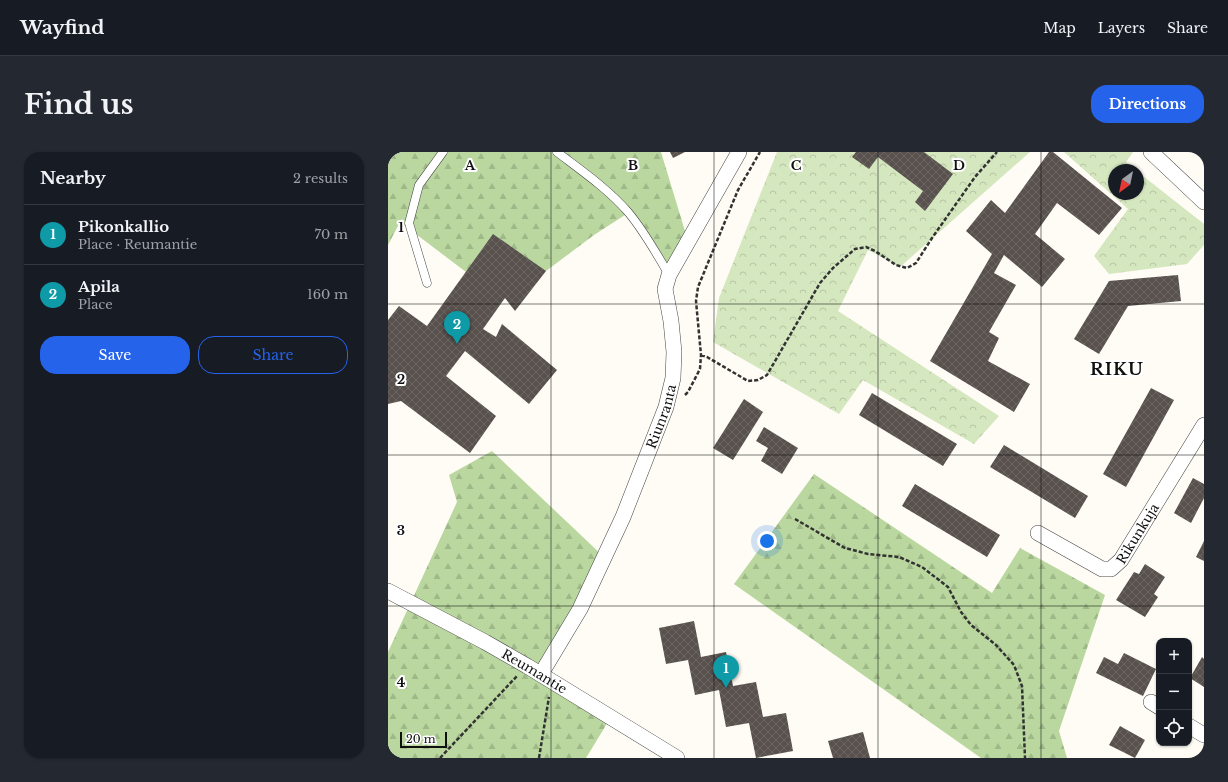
<!DOCTYPE html>
<meta charset="utf-8">
<style>
:root{--surface:#171b24;--page:#242831;--text:#f1f3f6;--muted:#9ea1a6;--line:#363941;--accent:#2563eb}
body{margin:0;font-family:"Libre Baskerville",serif;background:var(--page);color:var(--text)}
.controls{position:absolute;right:12px;bottom:12px;display:grid;overflow:hidden;border-radius:8px;box-shadow:0 1px 3px #0004}
.controls button{width:36px;height:36px;display:grid;place-items:center;padding:0;border:0;border-bottom:1px solid var(--line);background:var(--surface);color:var(--text);font:20px sans-serif}
.compass{position:absolute;left:720px;top:12px;width:36px;height:36px;border-radius:50%;background:var(--surface);box-shadow:0 1px 3px #0004;rotate:213deg}
.scale{position:absolute;left:12px;bottom:10px;width:47px;box-sizing:border-box;padding-left:4px;border:2px solid #101010;border-top:0;font-size:11px;line-height:14px;white-space:nowrap;color:#101010;-webkit-text-stroke:3px #fff;paint-order:stroke}
.you{position:absolute;left:379px;top:389px;width:14px;height:14px;margin:-10px;border:3px solid #fff;border-radius:50%;background:#1a73e8;box-shadow:0 0 0 6px #1a73e833}
.badge{display:grid;place-items:center;width:26px;height:26px;border-radius:50%;background:var(--accent);color:#fff;font-size:13px;font-weight:700}
.pin{position:absolute;translate:-50% -33px;filter:drop-shadow(0 1px 2px #0008)}
.pin::after{content:'';position:absolute;top:21px;width:14px;height:12px;background:inherit;clip-path:polygon(0 0,100% 0,50% 100%)}
.list{margin:0;padding:0;list-style:none}
h2{display:flex;justify-content:space-between;align-items:center;height:52px;margin:0;padding:0 16px;font-size:17px}
h2 small{font-size:13px;font-weight:400;color:var(--muted)}
.list li{display:grid;grid-template-columns:26px 1fr auto;gap:12px;align-items:center;box-sizing:border-box;height:60px;padding:0 16px;border-top:1px solid var(--line)}
.list b{display:block;font-size:15px;white-space:nowrap}
.list p{margin:0;font-size:13px;white-space:nowrap;color:var(--muted)}
.list em{font-size:13px;font-style:normal;color:var(--muted)}
.actions{display:flex;gap:8px;padding:12px 16px}
.actions a{flex:1;padding:9px 0;border:1px solid var(--accent);border-radius:16px;text-align:center;font-size:14px;color:var(--accent)}
.actions .main{background:var(--accent);color:#fff}
.icon{flex:none;width:22px;height:22px;fill:none;stroke:currentColor;stroke-width:2;stroke-linecap:round;stroke-linejoin:round}
.map{position:relative;flex:none;width:816px;height:606px;overflow:hidden;border-radius:16px}
header{display:flex;align-items:center;gap:24px;box-sizing:border-box;height:56px;padding:0 20px;background:var(--surface);border-bottom:1px solid var(--line)}
header strong{font-size:19px}
nav{display:flex;gap:22px;margin-inline-start:auto;font-size:14px}
.intro{display:flex;align-items:center;justify-content:space-between;box-sizing:border-box;height:96px;padding:0 24px}
h1{margin:0;font-size:28px}
.button{padding:10px 18px;border-radius:16px;background:var(--accent);color:#fff;font-size:14px;font-weight:700}
main{display:flex;gap:24px;padding:0 24px}
aside{flex:1;background:var(--surface);border-radius:16px;box-shadow:0 1px 3px #0004}
.map>svg:first-child{display:block}
.forest{fill:url(#forest-firs)}
.park{fill:url(#park-crowns)}
.building{fill:url(#building-cross-hatch)}
.lines{fill:none;stroke-linecap:round;stroke-linejoin:round}
.service-casing{stroke:#434343;stroke-width:9}
.minor-casing{stroke:#434343;stroke-width:16}
.path{stroke:#323232;stroke-width:2.5;stroke-dasharray:4 2;stroke-linecap:butt}
.service{stroke:#fff;stroke-width:8}
.minor{stroke:#fff;stroke-width:15}
.grid{fill:none;stroke:#101010;stroke-width:1;stroke-opacity:0.55}
.labels{text-anchor:middle;dominant-baseline:central;stroke-width:4;stroke-linejoin:round;paint-order:stroke}
.street-label{font-size:13px;fill:#101010;stroke:#fff}
.district-label{font-size:17px;font-weight:bold;letter-spacing:1px;fill:#101010;stroke:#fff}
.grid-label{font-size:13px;text-anchor:middle;font-weight:bold;fill:#101010;stroke:#fff;stroke-width:4;stroke-linejoin:round;paint-order:stroke}
</style>
<header>
<strong>Wayfind</strong>
<nav><a>Map</a><a>Layers</a><a>Share</a></nav>
</header>
<div class="intro"><h1>Find us</h1><a class="button">Directions</a></div>
<main>
<aside>
<h2>Nearby<small>2 results</small></h2>
<ul class="list">
<li><span class="badge" style="background:#0f9aa8">1</span><div><b>Pikonkallio</b><p>Place · Reumantie</p></div><em>70 m</em></li>
<li><span class="badge" style="background:#0f9aa8">2</span><div><b>Apila</b><p>Place</p></div><em>160 m</em></li>
</ul>
<div class="actions"><a class="main">Save</a><a>Share</a></div>
</aside>
<div class="map">
<svg width="816" height="606" viewBox="0 0 816 606">
<defs>
<pattern id="forest-firs" width="22" height="20" patternUnits="userSpaceOnUse"><rect width="22" height="20" fill="#b9d79f"/><path d="M5 1l3.5 6h-7zM16 11l3.5 6h-7z" fill="#9eb888"/></pattern>
<pattern id="park-crowns" width="20" height="18" patternUnits="userSpaceOnUse"><rect width="20" height="18" fill="#d5e7bf"/><path d="M2 6a3 3 0 1 1 6 0M12 15a3 3 0 1 1 6 0" fill="none" stroke="#b6c5a3"/></pattern>
<pattern id="building-cross-hatch" width="8" height="8" patternUnits="userSpaceOnUse"><rect width="8" height="8" fill="#58514d"/><path d="M0 0l8 8M0 8l8-8" fill="none" stroke="#6b6562"/></pattern>
</defs>
<rect width="100%" height="100%" fill="#fefcf4"/>
<path class="forest" d="M0,0H273L300,89L281,123L240,61L206,83L158,119L78,120L12,70L0,93Z
M104,299L216,405L154,521L223,565L198,606H0V500L69,350L61,323Z
M426,322L604,441L632,396L717,443L671,579L679,606H593L346,432Z"/>
<path class="park" d="M389,0H642L512,115L480,98L450,159L611,264L586,292L475,228L451,262L325,190L331,146Z
M676,0H745L738,10L748,18H726V42H750V20L816,72V93L799,112L721,122L706,104L740,57Z"/>
<path class="building" d="M282,0H297L285,6Z
M468,0H536L565,22L537,59L527,50L535,39L490,5L481,17L464,5Z
M661,0H665L734,56L711,83L669,51L647,82L677,107L654,135L616,103L606,121L628,133L601,180L611,186L600,209L642,232L626,260L542,209L604,102L578,79L603,48L617,61Z
M105,82L158,119L127,159L117,146L95,177L108,185L114,172L169,218L141,252L77,199L58,224L108,264L82,301L13,249L0,252V168L11,154L39,174Z
M790,123L793,149L740,154L711,202L686,187L721,129Z
M763,236L786,248L738,335L715,322Z
M484,241L569,292L555,314L471,263Z
M356,247L375,260L345,308L325,296Z
M376,275L410,296L394,322L373,309L380,296L368,289Z
M616,293L700,344L687,366L602,315Z
M805,326L816,332V346L803,371L786,361Z
M527,332L612,383L599,405L514,354Z
M816,389V409L808,405Z
M757,412L777,425L766,442L770,445L757,465L728,448L746,420L751,422Z
M306,469L313,505L338,500L345,534L368,530L375,565L398,561L405,599L368,606L361,571L338,575L331,538L307,543L300,508L278,512L271,476Z
M736,501L768,517L755,544L708,521L716,505L730,512Z
M814,505L816,507V535L802,526Z
M732,574L757,588L747,606L721,593Z
M475,580L482,606H445L440,589Z"/>
<g class="lines">
<g class="service-casing">
<path id="service" d="M169,0C194,19 220,37 240,60C256,79 269,102 281,123
M39,131L21,71L31,33L55,0"/>
</g>
<g class="minor-casing">
<g id="minor">
<path d="M763,0L816,50"/>
<path id="s1" d="M650,381L714,417H723L733,408L816,273"/>
<path id="s2" d="M0,439L97,490L139,514L289,606"/>
<path id="s3" d="M153,522L192,457L235,365L278,255L285,226L286,200L283,169L277,137L281,123L351,0"/>
<path d="M763,550L771,555"/>
<path d="M801,574L816,583"/>
</g>
</g>
<path class="path" d="M313,203L319,205L360,229L370,228L379,223L432,131L445,116L467,97L478,95L487,99L508,113L519,116L528,111L544,86L587,25L609,0
M297,243L300,240L312,217L313,203L308,149L310,135L350,38L372,0
M407,367L457,396L480,402L511,405L534,415L560,435L573,460L583,473L608,493L626,513L634,534L637,606
M52,606L129,524
M151,606L161,545"/>
<use href="#service" class="service"/>
<use href="#minor" class="minor"/>
</g>
<path class="grid" d="M163,0V606M326,0V606M490,0V606M653,0V606M0,152H816M0,303H816M0,454H816"/>
<g class="labels">
<g class="street-label">
<text stroke="none"><textPath href="#s3" startOffset="285">Riunranta</textPath></text>
<text stroke="none"><textPath href="#s1" startOffset="127">Rikunkuja</textPath></text>
<text stroke="none"><textPath href="#s2" startOffset="167">Reumantie</textPath></text>
</g>
<g class="district-label">
<text x="729" y="217">RIKU</text>
</g>
</g>
<g class="grid-label">
<text x="82" y="18">A</text>
<text x="245" y="18">B</text>
<text x="408" y="18">C</text>
<text x="571" y="18">D</text>
<text x="13" y="80">1</text>
<text x="13" y="232">2</text>
<text x="13" y="383">3</text>
<text x="13" y="535">4</text>
</g>
</svg>
<div class="controls">
<button>+</button>
<button>−</button>
<button><svg class="icon" aria-label="locate" viewBox="0 0 24 24"><circle cx="12" cy="12" r="6"/><path d="M12 2v4M12 18v4M2 12h4M18 12h4"/></svg></button>
</div>
<svg class="compass" viewBox="-18 -18 36 36"><path d="M0-13l5 13h-10z" fill="#e53935"/><path d="M0 13l5-13h-10z" fill="#9ea1a6"/></svg>
<div class="scale">20 m</div>
<div class="you"></div>
<div class="pin badge" style="left:338px;top:536px;background:#0f9aa8">1</div>
<div class="pin badge" style="left:69px;top:192px;background:#0f9aa8">2</div>
</div>
</main>
